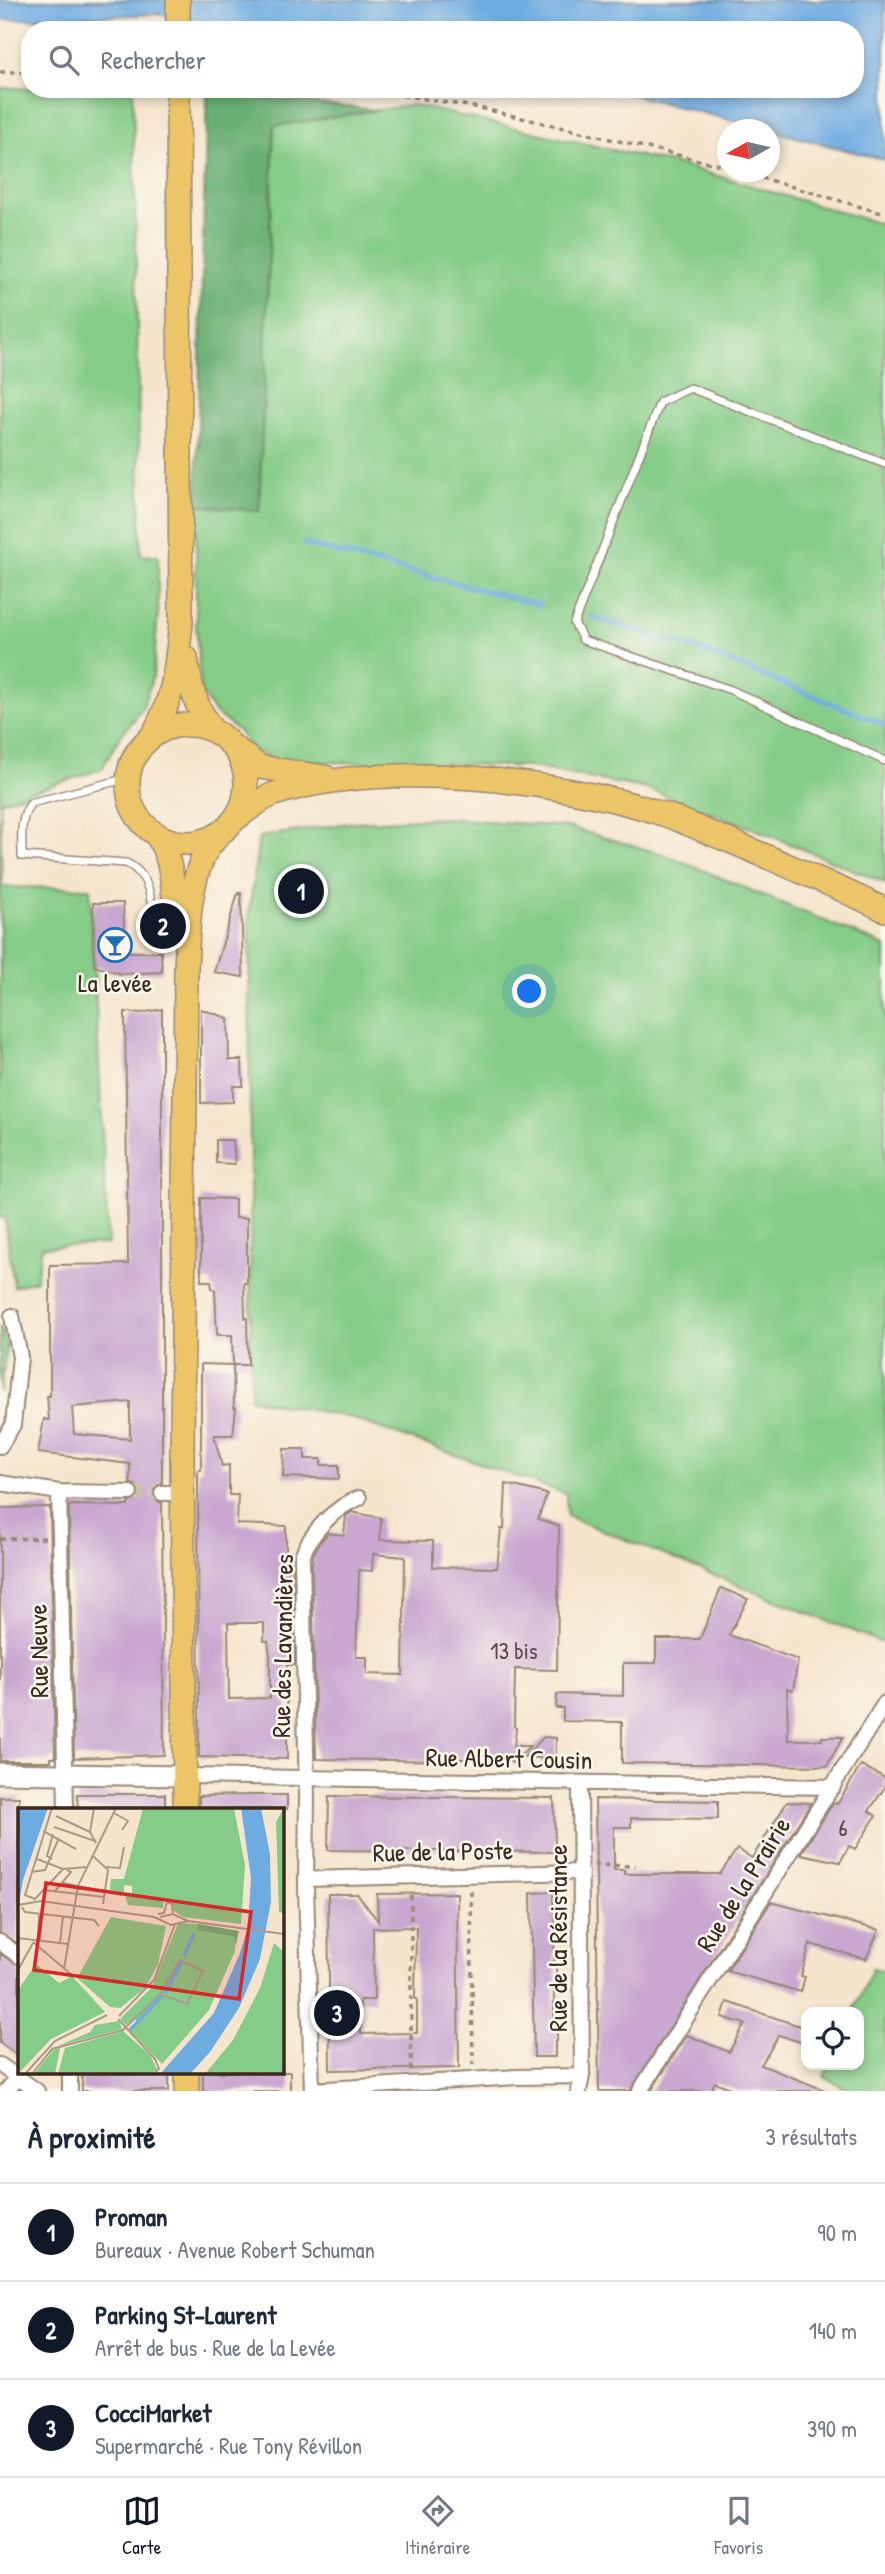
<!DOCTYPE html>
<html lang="fr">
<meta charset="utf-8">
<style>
:root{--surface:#fff;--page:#f2f2f3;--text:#1f2937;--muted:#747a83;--line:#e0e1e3;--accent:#111827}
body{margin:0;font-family:"Patrick Hand",sans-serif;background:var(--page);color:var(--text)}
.controls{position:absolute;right:21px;bottom:21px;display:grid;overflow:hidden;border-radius:14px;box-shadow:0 4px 10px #0003}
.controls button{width:63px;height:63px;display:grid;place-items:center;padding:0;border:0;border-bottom:2px solid var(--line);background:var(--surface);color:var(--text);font:35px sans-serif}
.compass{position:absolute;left:717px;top:119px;width:63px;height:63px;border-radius:50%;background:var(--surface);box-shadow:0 4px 10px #0003;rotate:262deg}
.you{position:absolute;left:530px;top:992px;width:24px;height:24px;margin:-18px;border:5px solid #fff;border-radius:50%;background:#1a73e8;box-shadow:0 0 0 10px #1a73e833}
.badge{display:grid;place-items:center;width:46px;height:46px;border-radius:50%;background:var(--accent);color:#fff;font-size:23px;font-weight:700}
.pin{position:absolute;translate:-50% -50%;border:4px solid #fff;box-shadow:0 2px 7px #0006}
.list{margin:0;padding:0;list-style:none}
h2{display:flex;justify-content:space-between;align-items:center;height:91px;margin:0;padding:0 28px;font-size:30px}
h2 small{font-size:23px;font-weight:400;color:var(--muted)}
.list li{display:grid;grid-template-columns:46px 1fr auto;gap:21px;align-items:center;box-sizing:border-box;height:98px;padding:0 28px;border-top:2px solid var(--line)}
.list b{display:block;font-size:26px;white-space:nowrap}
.list p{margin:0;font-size:23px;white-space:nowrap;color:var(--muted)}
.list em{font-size:23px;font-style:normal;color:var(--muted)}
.icon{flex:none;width:38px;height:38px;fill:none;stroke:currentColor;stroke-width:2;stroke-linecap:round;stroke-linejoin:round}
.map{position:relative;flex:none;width:885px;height:2091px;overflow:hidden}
.search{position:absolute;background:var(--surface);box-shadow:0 4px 10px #0003;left:21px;right:21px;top:21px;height:77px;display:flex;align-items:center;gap:18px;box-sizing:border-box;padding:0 24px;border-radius:28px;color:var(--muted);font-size:26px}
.sheet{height:385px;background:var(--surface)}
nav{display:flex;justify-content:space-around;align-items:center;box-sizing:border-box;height:98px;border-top:2px solid var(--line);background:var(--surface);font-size:19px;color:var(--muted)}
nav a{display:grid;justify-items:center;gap:4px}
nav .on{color:var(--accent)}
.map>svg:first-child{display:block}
.green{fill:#84cc87;stroke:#607b52;stroke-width:2}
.forest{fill:#6bb074;stroke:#536d49;stroke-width:2}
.water{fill:#6eabe0;stroke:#546a7f;stroke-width:2}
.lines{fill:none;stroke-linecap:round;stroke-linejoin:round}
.stream{stroke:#6eabe0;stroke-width:5}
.building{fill:#c9a7d0;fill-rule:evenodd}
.minor-tunnel{stroke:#d0c0aa;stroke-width:14;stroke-dasharray:14 7;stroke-linecap:butt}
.service-casing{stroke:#988876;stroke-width:10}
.minor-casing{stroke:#988876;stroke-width:18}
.tertiary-casing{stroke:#988876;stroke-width:23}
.primary-casing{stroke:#988876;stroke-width:26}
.path{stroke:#988876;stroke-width:3.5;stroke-dasharray:5 5;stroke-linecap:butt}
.service{stroke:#fff;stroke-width:7}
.minor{stroke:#fff;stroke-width:14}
.tertiary{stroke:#fff;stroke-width:19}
.primary{stroke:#edc569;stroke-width:23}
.labels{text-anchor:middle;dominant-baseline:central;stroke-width:5;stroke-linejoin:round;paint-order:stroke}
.number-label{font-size:23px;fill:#5e494a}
.poi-label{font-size:26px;fill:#3b2a1e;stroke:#fbf7ec}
.street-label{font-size:26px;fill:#3b2a1e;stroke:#fbf7ec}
.inset-river{fill:none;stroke:#6eabe0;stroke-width:3.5}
.inset-road{fill:none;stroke:#ab9a87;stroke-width:2}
.view{fill:#d62828;fill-opacity:0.15;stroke:#d62828;stroke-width:3.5}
.inset-edge{fill:none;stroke:#3b2a1e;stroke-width:3.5}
</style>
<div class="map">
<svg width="885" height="2091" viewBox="0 0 885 2091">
<rect width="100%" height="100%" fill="#fbf7ec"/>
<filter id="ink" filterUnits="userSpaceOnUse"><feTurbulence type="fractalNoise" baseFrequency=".0143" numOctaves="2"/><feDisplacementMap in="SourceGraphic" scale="14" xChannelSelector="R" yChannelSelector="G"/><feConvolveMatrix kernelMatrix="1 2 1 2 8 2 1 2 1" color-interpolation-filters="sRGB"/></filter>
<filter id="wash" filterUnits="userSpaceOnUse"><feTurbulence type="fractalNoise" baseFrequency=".00686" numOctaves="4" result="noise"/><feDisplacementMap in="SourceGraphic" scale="28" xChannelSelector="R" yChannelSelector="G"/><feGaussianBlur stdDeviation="1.57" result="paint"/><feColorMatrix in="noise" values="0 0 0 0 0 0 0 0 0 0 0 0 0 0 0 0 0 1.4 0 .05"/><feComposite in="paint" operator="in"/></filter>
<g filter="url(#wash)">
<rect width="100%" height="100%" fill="#f5e5cd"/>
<path class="green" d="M0,88L133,90L141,556L158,555V612L153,676L142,709L119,738L102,769L0,802L2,887L90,888L108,1244L42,1247L36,1280L14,1287L5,1218H0Z
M413,105L680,165L885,225V883L759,831L648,789L530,767L432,763L277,762L251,748L237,730L214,712L201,692L196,624V505L259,511L274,125Z
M447,818L568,827L666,855L885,946V1644L567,1516L566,1494L348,1417L251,1399L249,913L259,837L355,822Z
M0,1325L7,1346L0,1393Z
M873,1968L885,1971V2091H852L824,2077L829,2065H859V2012H853Z"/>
<path class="forest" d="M207,92L378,110L274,126L259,511L196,505Z"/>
<path class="water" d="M0,0H885V160L610,89H855V30H247L159,14L0,20Z"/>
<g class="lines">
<path class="stream" d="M304,544L540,605
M592,617L695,648L885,725"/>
</g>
<g id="blocks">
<path class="building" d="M238,893H241L243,977L214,972Z
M93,903H123L125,952H161L162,972L122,974L94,966Z
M162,1009V1483L154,1488L152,1494L157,1501L162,1503L164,1755L74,1758L69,1507L71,1505L128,1506V1503L138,1498L140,1492L135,1485L130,1483V1464L38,1453L44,1419L49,1420L47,1396H50V1265L128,1264L125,1012L142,1013ZM130,1402V1439L74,1434L72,1407Z
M201,1009L228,1018L229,1060H242L243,1086H233V1102L201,1103Z
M216,1140H233L235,1164L216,1163Z
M201,1198L235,1199V1218H247V1283H244L245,1318H247L248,1365H233L232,1335H217L215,1290L212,1288L211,1281H201Z
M201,1364L233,1365L234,1408H236L233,1435H214L222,1466L229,1465V1495H238L237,1524L286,1526V1566H293L295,1665H287V1759L199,1757L198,1470H201ZM228,1623H264V1641H268L270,1655V1698L229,1699Z
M284,1449H305V1459H321V1465H339V1479L283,1477Z
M506,1484L547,1494L538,1519L559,1526L557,1670L515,1669L514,1726L516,1728L514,1746H530L512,1763L508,1759H460V1761L316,1759L312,1565L313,1555L319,1543L328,1533L344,1535L346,1516L352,1512L381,1518L380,1540L433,1541V1567L497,1568L501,1529H504ZM373,1554L405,1557L403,1675L367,1674V1657H356L359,1570L372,1571Z
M50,1507L55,1758H51V1761H0V1508Z
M721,1588L748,1599L729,1635L798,1660L793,1691L787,1689L788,1740H822V1737H843L827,1766L622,1763V1722L563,1721V1708H556L557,1694L623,1696V1663H656V1639H700Z
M544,1737L556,1738V1762H541V1758L524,1757Z
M861,1765L885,1778V1787L869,1811L876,1816L855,1849L849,1846L840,1862L801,1854L833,1803H838Z
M77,1794H165V1809H78Z
M253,1795H287V1809H199V1796Z
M329,1796L554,1798L555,1852L328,1850Z
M0,1797H19V1944L0,1933Z
M595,1799L718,1801V1819L631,1818V1827H614V1870H624V1874H720L737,1849L752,1858L787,1802L811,1803L630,2091H599Z
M553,1892V1908H555L554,1962H556V1987H554V2017H557V2041H555V2057H534L531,1893Z
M457,1893L459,2068L330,2070L328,1894H357L378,1921L377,1894ZM416,1927L415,1999H417V2033L361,2034L360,2000H374L373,1928Z
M771,1902L879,1930L866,1959L810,1944L801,1976L805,1977L801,1992L727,1971Z
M0,1954L19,1965V2057L0,2043Z
M727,2002L806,2028V2044L779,2035L761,2065L827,2091H738L715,2082L711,2091H651L687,2035L729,2052L745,2024L722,2017Z
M82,2072H169V2091H82Z
M203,2072H290V2091H203Z"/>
</g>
</g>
<g filter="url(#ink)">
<use href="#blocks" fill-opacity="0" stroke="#988876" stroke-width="2"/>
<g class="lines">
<path class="minor-tunnel" d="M130,1493H162"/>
<g class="service-casing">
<path id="service" d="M885,464L690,388L660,402L574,623L583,640L731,690L885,761
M128,778L31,803C19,819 22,837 22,856L126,863C153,875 152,907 154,933"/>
</g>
<g class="minor-casing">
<path id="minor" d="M0,1446L13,1425L20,1357L12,1316
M0,1483L59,1492L130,1493
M59,1492L66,1809
M162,1493H182
M184,1776L833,1787
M306,1879L581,1872
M0,1942L19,1956
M0,2065L37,2091
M70,2072V2091
M312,2090L517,2077L582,2076
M6,2091L18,2078
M312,2091L306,1886L307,1798L302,1556C311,1532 335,1507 359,1498
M579,2091L582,2076L580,1784
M640,2091L885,1703"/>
</g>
<g class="tertiary-casing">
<path id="tertiary" d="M0,1773L184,1776"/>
</g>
<g class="primary-casing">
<path id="primary" d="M178,0V30
M186,658C190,686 195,706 212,730
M128 784a59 59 0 1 1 118 0a59 59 0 1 1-118 0Z
M153,735C175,695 176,668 181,623L178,89
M236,749L260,767L325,777
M234,820C247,810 259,800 274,794C382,759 560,779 666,815C688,823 709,833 730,841C782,863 834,885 885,910
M156,834C176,864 172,897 178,931
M185,1809L182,1453L186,968C188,932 188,891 203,857C206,849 214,841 219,834
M187,2072V2091"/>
</g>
<path class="path" d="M0,72H30
M363,89L480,108L728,167
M742,172L885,214
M0,1539L47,1538
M594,1865L635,1866
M471,1891L473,2065
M411,2070V1892"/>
<use href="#service" class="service"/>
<use href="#minor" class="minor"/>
<use href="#tertiary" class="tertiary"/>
<use href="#primary" class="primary"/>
</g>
</g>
<defs>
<g id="bar-ring" transform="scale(1.75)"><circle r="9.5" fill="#fbf7ec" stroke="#1f6fb2" stroke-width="1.5"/><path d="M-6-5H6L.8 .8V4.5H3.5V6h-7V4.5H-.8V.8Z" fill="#1f6fb2"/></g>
</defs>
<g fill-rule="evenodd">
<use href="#bar-ring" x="115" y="945"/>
</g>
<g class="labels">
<g class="number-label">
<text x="514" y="1650">13 bis</text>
<text x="843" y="1827">6</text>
</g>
<g class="poi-label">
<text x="115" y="982">La levée</text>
</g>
<g class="street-label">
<text transform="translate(282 1646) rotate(-89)">Rue des Lavandières</text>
<text transform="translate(38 1651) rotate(-91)">Rue Neuve</text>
<text transform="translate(509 1758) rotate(1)">Rue Albert Cousin</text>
<text transform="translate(443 1851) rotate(-1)">Rue de la Poste</text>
<text transform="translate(743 1884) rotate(-58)">Rue de la Prairie</text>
<text transform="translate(557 1938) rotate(-90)">Rue de la Résistance</text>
</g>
</g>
<g transform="translate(18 1808)">
<rect width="266" height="266" fill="#f5e5cd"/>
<path d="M125,0H216L227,57L223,116L165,109L156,103L154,93L146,92L145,100L110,97L107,87H114V78L106,77V85L92,82L93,71H106ZM266,0V105L261,104L258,14ZM93,109L148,118L140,157L127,180L102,200L92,199L59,170ZM160,115L181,116L180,122L217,129V143L191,202L144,256L110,221L120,215L117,211L108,217L102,211L134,179ZM256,135L266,144V266H187L215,232L242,180ZM18,156L41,175L54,168L87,204L33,231L0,266V182ZM101,213L104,221L40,238L72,224L77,217ZM105,223L132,247L139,261L133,266H40L47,240ZM42,240L37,266H16L35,242Z" fill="#84cc87"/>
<path d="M181,116L221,123L217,139V129L179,122Z" fill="#6bb074"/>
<path d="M0,0H30L5,72L0,101ZM223,0H243L252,46L253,94L242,151L221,200L192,244L172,266H142L196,205L222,145L230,119L233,70Z" fill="#6eabe0"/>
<path class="inset-river" d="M166,148L176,126M147,185L164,154M112,222L144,188"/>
<path class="inset-road" d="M76,0L72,24L78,35M96,5L110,13L104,22M38,8L72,24M36,19L77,33M25,23L58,41M75,48L90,62L85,96M19,51L45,61M34,51L29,48L35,26M88,59L102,60L106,39M13,64L27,62L41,30M45,75L104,87M26,82L86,89M37,83L53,64L49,62M17,91L7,87L34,0M16,92L45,61L68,59M0,97L23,93L136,109L153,117L170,113M4,99L7,104L76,112L81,118M140,106L146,105L149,94L154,96L155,106M142,109L155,106L170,113L266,126M20,129L21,106M0,130L50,136M22,132L24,106M15,134L55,168M42,135L45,108M46,161L60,78L98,0M0,162L15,135M101,208L136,172L157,116M100,211L137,251L141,261L135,266M7,266L37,233L89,207M14,266L34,241L105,222L142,186L162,152L185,163L169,196L142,186"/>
<path class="view" d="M28,75L233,104L221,191L16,162Z"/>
<rect width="266" height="266" class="inset-edge"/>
</g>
</svg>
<div class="controls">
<button><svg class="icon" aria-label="locate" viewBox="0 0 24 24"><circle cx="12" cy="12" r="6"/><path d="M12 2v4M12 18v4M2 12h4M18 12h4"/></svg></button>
</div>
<svg class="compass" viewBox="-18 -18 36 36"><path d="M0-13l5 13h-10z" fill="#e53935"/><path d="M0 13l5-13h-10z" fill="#747a83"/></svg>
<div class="you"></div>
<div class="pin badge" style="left:301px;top:891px">1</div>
<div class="pin badge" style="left:163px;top:926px">2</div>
<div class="pin badge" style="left:337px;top:2013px">3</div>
<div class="search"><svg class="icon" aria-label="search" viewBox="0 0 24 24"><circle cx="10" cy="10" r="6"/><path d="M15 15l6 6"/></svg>Rechercher</div>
</div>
<section class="sheet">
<h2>À proximité<small>3 résultats</small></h2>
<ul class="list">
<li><span class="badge">1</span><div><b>Proman</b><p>Bureaux · Avenue Robert Schuman</p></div><em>90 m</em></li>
<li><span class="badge">2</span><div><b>Parking St-Laurent</b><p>Arrêt de bus · Rue de la Levée</p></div><em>140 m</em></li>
<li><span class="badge">3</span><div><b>CocciMarket</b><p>Supermarché · Rue Tony Révillon</p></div><em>390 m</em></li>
</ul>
</section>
<nav>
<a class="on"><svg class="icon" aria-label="map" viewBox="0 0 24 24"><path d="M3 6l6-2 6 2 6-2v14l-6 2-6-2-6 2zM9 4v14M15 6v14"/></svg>Carte</a>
<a><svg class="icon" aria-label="directions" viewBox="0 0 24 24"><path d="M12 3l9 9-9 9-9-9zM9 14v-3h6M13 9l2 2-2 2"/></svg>Itinéraire</a>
<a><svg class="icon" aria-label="saved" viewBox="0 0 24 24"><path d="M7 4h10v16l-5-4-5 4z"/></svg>Favoris</a>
</nav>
